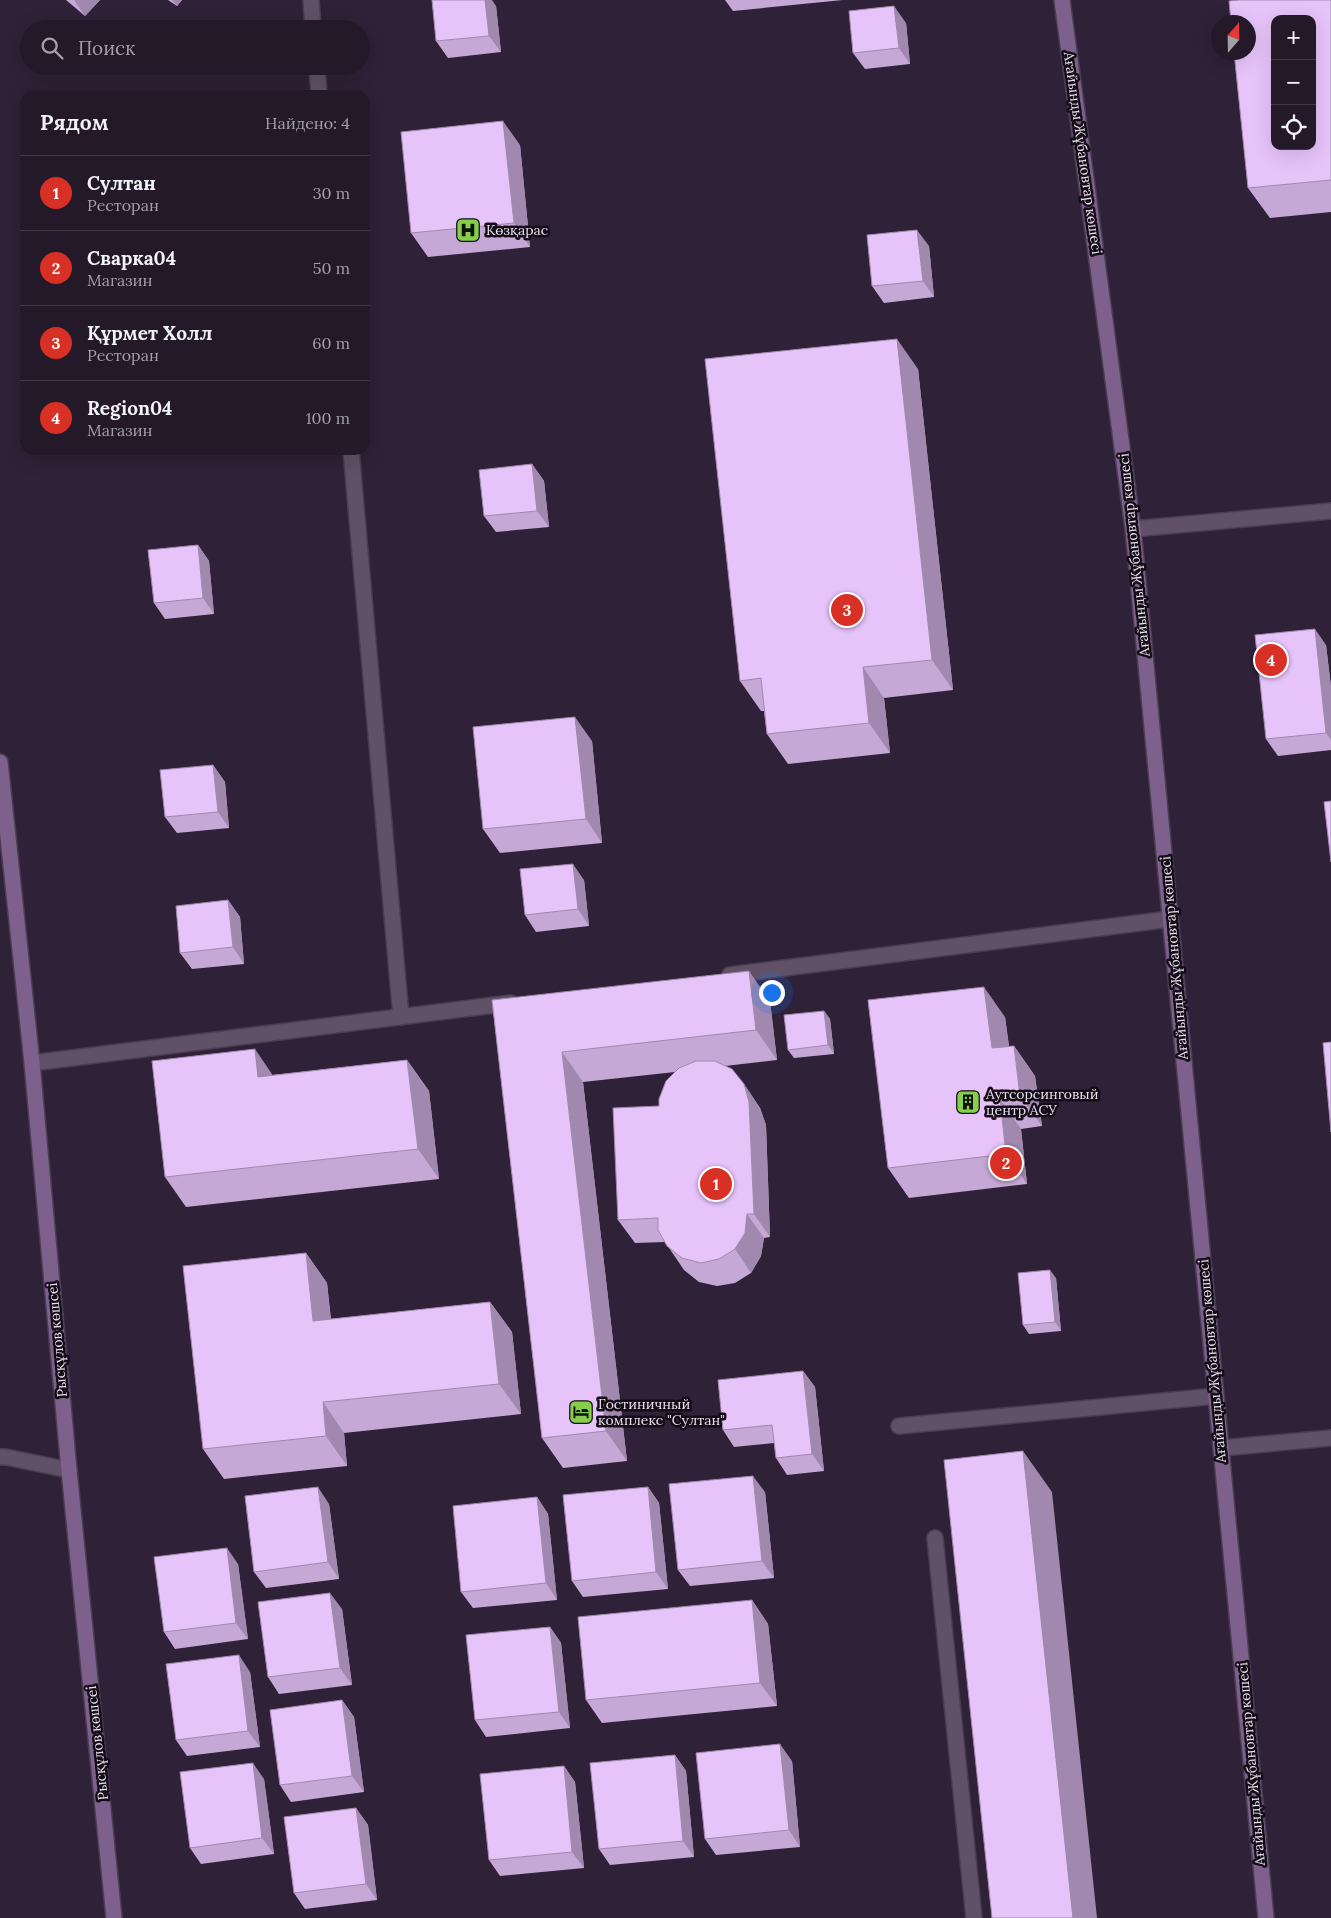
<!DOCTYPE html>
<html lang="ru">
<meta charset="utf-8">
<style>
:root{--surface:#231929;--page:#2b2231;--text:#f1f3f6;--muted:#a3a0a8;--line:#403846;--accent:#d93025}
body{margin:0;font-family:Lora,serif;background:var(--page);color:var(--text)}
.controls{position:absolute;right:15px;top:15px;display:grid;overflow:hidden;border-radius:10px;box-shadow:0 5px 20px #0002}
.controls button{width:45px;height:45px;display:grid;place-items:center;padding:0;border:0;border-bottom:1px solid var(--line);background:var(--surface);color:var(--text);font:25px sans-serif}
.compass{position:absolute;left:1211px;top:15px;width:45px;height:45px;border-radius:50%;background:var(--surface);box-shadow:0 5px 20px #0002;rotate:20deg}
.you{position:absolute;left:771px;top:992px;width:18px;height:18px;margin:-12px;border:4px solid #fff;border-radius:50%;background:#1a73e8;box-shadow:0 0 0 8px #1a73e833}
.badge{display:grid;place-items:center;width:32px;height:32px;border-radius:50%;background:var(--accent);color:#fff;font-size:16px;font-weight:700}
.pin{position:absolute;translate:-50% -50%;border:2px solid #fff;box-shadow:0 1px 5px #0006}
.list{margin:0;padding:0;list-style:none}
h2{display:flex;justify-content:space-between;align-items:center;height:65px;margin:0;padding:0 20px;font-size:21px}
h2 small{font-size:16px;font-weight:400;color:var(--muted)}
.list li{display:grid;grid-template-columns:32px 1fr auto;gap:15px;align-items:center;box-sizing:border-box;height:75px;padding:0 20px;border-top:1px solid var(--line)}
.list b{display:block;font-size:19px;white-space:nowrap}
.list p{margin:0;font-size:16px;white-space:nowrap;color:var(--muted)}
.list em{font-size:16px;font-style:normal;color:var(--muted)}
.icon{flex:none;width:28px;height:28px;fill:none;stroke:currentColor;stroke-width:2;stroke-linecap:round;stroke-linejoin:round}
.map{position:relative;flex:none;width:1331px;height:1918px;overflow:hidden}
.search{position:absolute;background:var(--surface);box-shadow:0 5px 20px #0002;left:20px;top:20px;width:350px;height:55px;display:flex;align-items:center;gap:12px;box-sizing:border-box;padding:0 18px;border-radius:28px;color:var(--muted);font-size:19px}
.panel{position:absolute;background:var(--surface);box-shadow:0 5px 20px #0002;left:20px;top:90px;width:350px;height:365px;border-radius:15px}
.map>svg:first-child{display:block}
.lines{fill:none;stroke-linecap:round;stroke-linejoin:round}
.lane-casing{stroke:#493d50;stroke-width:18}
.street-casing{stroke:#493d50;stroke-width:18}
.secondary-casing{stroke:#493d50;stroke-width:18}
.lane{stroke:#605068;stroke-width:15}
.street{stroke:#605068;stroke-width:15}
.secondary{stroke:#7e608d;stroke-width:15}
.wall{fill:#c6a8d6}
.shaded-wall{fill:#a188ae}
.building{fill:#e6c3f9;stroke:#a188ae;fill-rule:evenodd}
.labels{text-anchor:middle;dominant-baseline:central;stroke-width:5;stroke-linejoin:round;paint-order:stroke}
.street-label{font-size:14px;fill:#e9e0ef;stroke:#140d17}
.poi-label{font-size:14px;fill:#e9e0ef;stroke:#140d17;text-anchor:start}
</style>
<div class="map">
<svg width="1331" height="1918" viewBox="0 0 1331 1918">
<rect width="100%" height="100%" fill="#2f2137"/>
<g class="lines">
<g class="lane-casing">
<path id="lane" d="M311,0L313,29
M317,66L319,95
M351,450L401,1017
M899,1426L1216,1396
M1221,1448L1331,1438
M0,1457H6L69,1470
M935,1538L974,1918"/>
</g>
<g class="street-casing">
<path id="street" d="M1133,529L1331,511
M730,975L1170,919
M32,1063L511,1003"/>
</g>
<g class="secondary-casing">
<path id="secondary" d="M1062,0L1133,529L1266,1918
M0,762L32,1063L69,1470L114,1918"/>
</g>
<use href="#lane" class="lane"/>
<use href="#street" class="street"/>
<use href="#secondary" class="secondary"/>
</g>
<path class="wall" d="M66,0H100L85,16Z
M168,0H182L177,6Z
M725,0H843L733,11Z
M1331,0V212L1270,218L1248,188Z
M496,6L501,52L448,58L436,41Z
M906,23L910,64L865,69L853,53Z
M520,145L530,247L428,257L411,233Z
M929,246L934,297L884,303L872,286Z
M918,369L953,690L884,698L890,753L788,764L767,734L764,711H761L740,681Z
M532,464L544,481L549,527L496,532L484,516Z
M198,545L209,561L214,614L165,619L154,603Z
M1326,645L1331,687V750L1278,756L1266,739Z
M592,741L602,843L500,853L483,829Z
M213,765L225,782L229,828L177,833L165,817Z
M584,880L589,926L536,932L525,915Z
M228,900L240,917L244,964L192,969L180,953Z
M492,1000L770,1001L777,1060L725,1066L744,1084L760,1108L766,1125L770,1237L764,1238L761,1256L751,1273L735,1283L717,1286L699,1282L684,1270L665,1242L635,1243L618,1220L659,1106L675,1072L583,1082L627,1461L563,1468L542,1438Z
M824,1011L830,1019L834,1054L794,1058L788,1050Z
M1005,1017L1009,1046H1014L1035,1076L1042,1126L1021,1129L1027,1184L909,1198L888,1168Z
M407,1060L429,1091L439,1179L186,1207L165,1177L273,1075Z
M306,1253L327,1283L331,1319L490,1302L512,1332L521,1414L344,1433L347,1466L224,1479L203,1449Z
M1056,1278L1061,1331L1029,1334L1023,1325Z
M803,1371L815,1387L824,1471L787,1475L776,1458L774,1443L734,1447L723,1430Z
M648,1487L659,1503L668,1589L583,1597L572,1581Z
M765,1492L774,1578L690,1586L678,1570Z
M537,1497L548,1514L557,1600L473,1608L461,1592Z
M329,1504L339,1579L266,1588L254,1572Z
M238,1564L248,1639L175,1649L164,1632Z
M752,1600L768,1624L777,1706L602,1723L586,1700Z
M342,1609L352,1685L279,1694L268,1677Z
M550,1627L561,1643L570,1728L486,1737L475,1720Z
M250,1672L260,1747L187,1756L176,1740Z
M342,1700L354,1717L364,1792L291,1802L280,1785Z
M675,1755L686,1771L694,1857L610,1865L599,1849Z
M792,1761L800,1847L716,1855L705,1839Z
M564,1766L575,1782L584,1868L500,1876L489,1860Z
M264,1779L274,1854L201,1864L190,1848Z
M356,1808L368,1825L377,1900L305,1909L294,1893Z"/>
<path class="shaded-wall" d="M74,0H100L85,16Z
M172,0H182L177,6Z
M485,0H492L496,6L501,52L489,36Z
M894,6L906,23L910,64L899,48Z
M503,121L520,145L530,247L514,223Z
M917,230L929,246L934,297L923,281Z
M897,339L918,369L953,690L932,660Z
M532,464L544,481L549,527L537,511Z
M198,545L209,561L214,614L203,598Z
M1315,629L1326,645L1331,687V740L1326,733Z
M863,667L884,698L890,753L869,723Z
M575,717L592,741L602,843L586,819Z
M213,765L225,782L229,828L218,812Z
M573,864L584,880L589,926L578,909Z
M228,900L240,917L244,964L233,947Z
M749,971L770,1001L777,1060L756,1030Z
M984,987L1005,1017L1013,1078L992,1048Z
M824,1011L830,1019L834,1054L828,1045Z
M1014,1046L1035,1076L1042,1126L1020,1096Z
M255,1049L276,1080L258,1077Z
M562,1052L583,1082L627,1461L606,1431Z
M407,1060L429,1091L439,1179L418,1149Z
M744,1084L760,1108L766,1125L770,1237L754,1214Z
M1000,1099L1021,1129L1027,1184L1006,1154Z
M747,1214L764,1238L761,1256L751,1273L735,1249Z
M306,1253L327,1283L334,1352L313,1321Z
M1050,1270L1056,1278L1061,1331L1055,1322Z
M490,1302L512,1332L521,1414L499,1384Z
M803,1371L815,1387L824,1471L812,1454Z
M323,1402L344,1433L347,1466L326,1436Z
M1023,1451L1052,1492L1097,1918H1073Z
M753,1476L765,1492L774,1578L762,1561Z
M318,1487L329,1504L339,1579L328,1562Z
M648,1487L659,1503L668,1589L656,1572Z
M537,1497L548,1514L557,1600L546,1583Z
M227,1548L238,1564L248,1639L236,1623Z
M330,1593L342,1609L352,1685L340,1668Z
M752,1600L768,1624L777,1706L760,1683Z
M550,1627L561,1643L570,1728L559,1712Z
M239,1655L250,1672L260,1747L248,1731Z
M342,1700L354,1717L364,1792L352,1776Z
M780,1744L792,1761L800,1847L789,1830Z
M675,1755L686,1771L694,1857L683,1841Z
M253,1763L264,1779L274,1854L262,1838Z
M564,1766L575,1782L584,1868L572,1852Z
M356,1808L368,1825L377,1900L366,1884Z"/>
<path class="building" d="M432,0H485L489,36L436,41Z
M1239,0H1331V180L1248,188L1234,52H1248V22H1231L1229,1ZM1275,19H1312V146H1275Z
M894,6L899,48L853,53L849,11Z
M503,121L514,223L411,233L401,132Z
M917,230L923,281L872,286L867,235Z
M897,339L932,660L863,667L869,723L767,734L761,678L740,681L705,359Z
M532,464L537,511L484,516L479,470Z
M198,545L203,598L154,603L148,550Z
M1315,629L1326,733L1266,739L1255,635Z
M575,717L586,819L483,829L473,727Z
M213,765L218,812L165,817L160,770Z
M1331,801V862L1324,802Z
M573,864L578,909L525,915L520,869Z
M228,900L233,947L180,953L176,906Z
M749,971L756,1030L562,1052L606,1431L542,1438L492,1000Z
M984,987L992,1048L1014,1046L1020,1096L1000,1099L1006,1154L888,1168L868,1000Z
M824,1011L828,1045L788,1050L784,1015Z
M1331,1042V1132L1323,1043Z
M255,1049L258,1077L407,1060L418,1149L165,1177L152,1061Z
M696,1061H715L732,1069L744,1084L749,1102L754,1214H747L745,1233L735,1249L719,1259L701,1263L682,1258L667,1246L658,1230V1218L618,1220L613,1108L659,1106V1099L666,1081L679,1068Z
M306,1253L313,1321L490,1302L499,1384L323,1402L326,1436L203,1449L183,1266Z
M1050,1270L1055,1322L1023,1325L1018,1273Z
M803,1371L812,1454L776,1458L772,1425L723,1430L718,1380Z
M1023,1451L1073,1918H992L944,1460Z
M753,1476L762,1561L678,1570L669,1484Z
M318,1487L328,1562L254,1572L245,1496Z
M648,1487L656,1572L572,1581L563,1495Z
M537,1497L546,1583L461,1592L453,1506Z
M227,1548L236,1623L164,1632L154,1557Z
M330,1593L340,1668L268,1677L258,1602Z
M752,1600L760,1683L586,1700L578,1617Z
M550,1627L559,1712L475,1720L466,1635Z
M239,1655L248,1731L176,1740L166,1664Z
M342,1700L352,1776L280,1785L270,1710Z
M780,1744L789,1830L705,1839L696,1753Z
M675,1755L683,1841L599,1849L590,1763Z
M253,1763L262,1838L190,1848L180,1772Z
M564,1766L572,1852L489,1860L480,1774Z
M356,1808L366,1884L294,1893L284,1817Z"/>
<defs>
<g id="hospital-square" transform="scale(1.25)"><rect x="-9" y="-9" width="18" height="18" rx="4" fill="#85cf4c" stroke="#140d17"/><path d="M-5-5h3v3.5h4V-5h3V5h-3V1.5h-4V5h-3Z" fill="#111"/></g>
<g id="building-square" transform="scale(1.25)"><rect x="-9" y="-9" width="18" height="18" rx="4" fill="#85cf4c" stroke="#140d17"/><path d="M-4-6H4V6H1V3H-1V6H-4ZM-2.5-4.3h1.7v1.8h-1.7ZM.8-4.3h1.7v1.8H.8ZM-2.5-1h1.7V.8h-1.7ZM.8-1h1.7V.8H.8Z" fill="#111"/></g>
<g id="hotel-square" transform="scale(1.25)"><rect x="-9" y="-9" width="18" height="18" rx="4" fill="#85cf4c" stroke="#140d17"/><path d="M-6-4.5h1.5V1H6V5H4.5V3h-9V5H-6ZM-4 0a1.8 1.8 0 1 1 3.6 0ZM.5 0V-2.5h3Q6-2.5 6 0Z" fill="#111"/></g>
</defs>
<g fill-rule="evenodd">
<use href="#hospital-square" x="468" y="230"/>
<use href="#building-square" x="968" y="1102"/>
<use href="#hotel-square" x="581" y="1412"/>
</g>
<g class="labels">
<g class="street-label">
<text transform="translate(1083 153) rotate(82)">Ағайынды Жұбановтар көшесі</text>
<text transform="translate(1134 555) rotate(-96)">Ағайынды Жұбановтар көшесі</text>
<text transform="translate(1174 958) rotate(-95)">Ағайынды Жұбановтар көшесі</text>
<text transform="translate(57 1340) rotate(-95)">Рысқұлов көшсеі</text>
<text transform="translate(1212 1361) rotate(-95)">Ағайынды Жұбановтар көшесі</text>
<text transform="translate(97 1743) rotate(-96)">Рысқұлов көшсеі</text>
<text transform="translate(1251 1764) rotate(-95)">Ағайынды Жұбановтар көшесі</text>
</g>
<g class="poi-label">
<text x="486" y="230">Көзқарас</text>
<text x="986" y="1094">Аутсорсинговый<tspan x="986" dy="16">центр АСУ</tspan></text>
<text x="598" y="1404">Гостиничный<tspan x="598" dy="16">комплекс "Султан"</tspan></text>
</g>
</g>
</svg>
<div class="controls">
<button>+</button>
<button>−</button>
<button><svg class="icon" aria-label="locate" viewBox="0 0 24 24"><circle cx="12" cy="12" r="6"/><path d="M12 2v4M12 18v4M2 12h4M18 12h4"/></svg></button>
</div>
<svg class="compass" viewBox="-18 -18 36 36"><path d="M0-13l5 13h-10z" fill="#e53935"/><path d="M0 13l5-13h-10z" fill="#a3a0a8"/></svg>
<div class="you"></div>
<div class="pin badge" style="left:716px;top:1184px">1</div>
<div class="pin badge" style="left:1006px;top:1163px">2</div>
<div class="pin badge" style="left:847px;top:610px">3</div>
<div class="pin badge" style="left:1271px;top:660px">4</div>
<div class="search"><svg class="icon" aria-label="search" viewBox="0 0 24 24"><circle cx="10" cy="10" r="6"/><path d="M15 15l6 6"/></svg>Поиск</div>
<section class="panel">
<h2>Рядом<small>Найдено: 4</small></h2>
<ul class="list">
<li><span class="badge">1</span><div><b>Султан</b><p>Ресторан</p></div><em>30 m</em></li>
<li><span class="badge">2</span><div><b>Сварка04</b><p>Магазин</p></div><em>50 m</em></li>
<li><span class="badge">3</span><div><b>Құрмет Холл</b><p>Ресторан</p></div><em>60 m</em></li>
<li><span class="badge">4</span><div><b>Region04</b><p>Магазин</p></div><em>100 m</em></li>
</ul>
</section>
</div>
